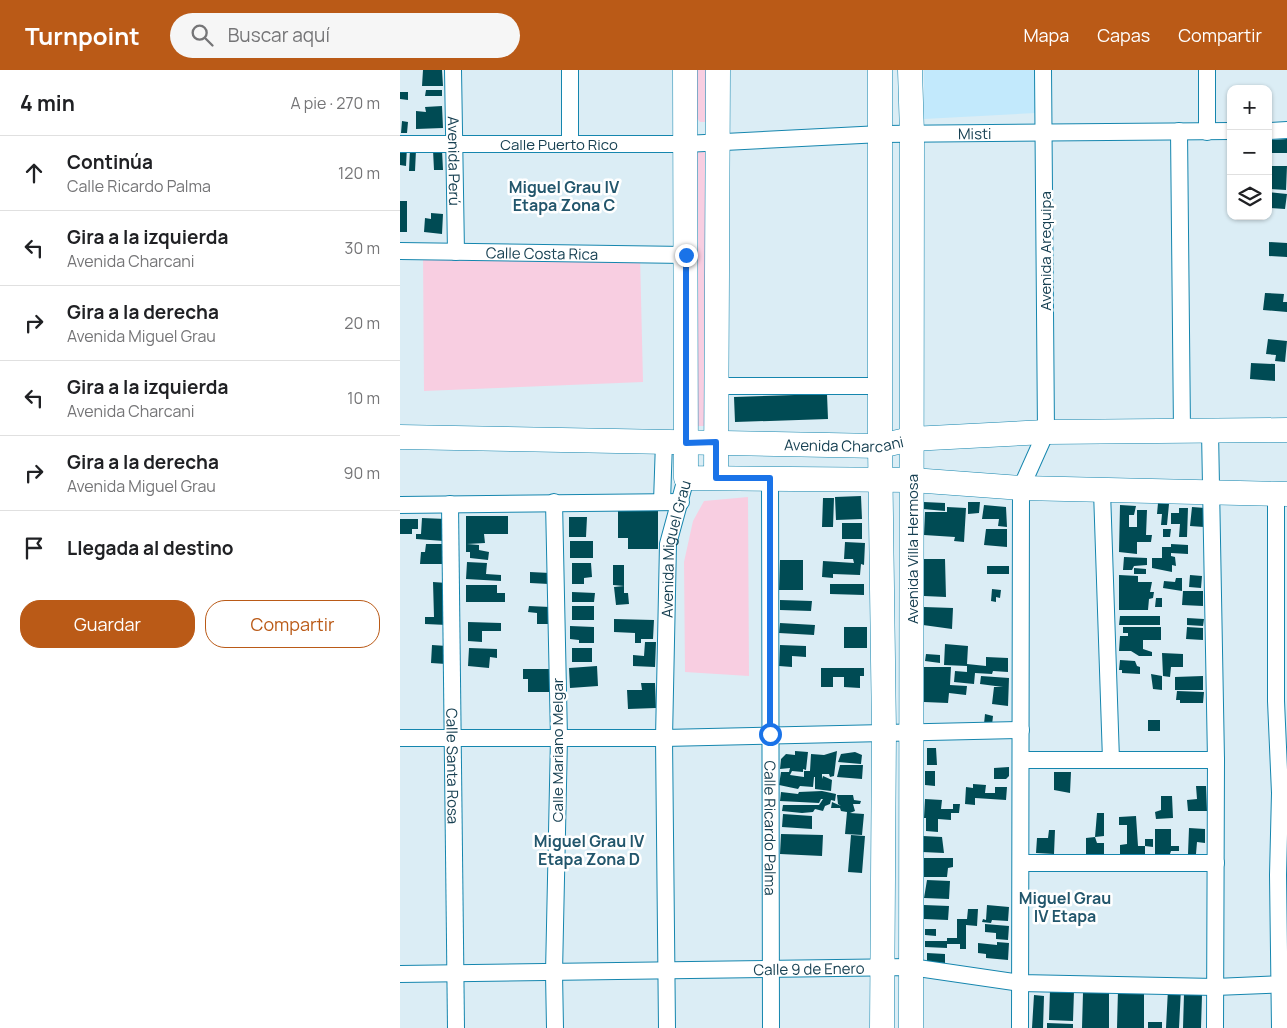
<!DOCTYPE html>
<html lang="es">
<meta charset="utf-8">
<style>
:root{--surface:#fff;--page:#f6f6f6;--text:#202124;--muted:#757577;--line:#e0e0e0;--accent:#ba5a17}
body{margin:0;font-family:Manrope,sans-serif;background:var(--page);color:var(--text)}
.controls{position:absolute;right:15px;top:15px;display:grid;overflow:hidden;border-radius:10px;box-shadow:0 1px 4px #0004}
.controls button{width:45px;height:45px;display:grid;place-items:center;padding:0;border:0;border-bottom:1px solid var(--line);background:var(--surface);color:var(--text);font:25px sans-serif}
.stop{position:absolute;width:15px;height:15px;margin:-11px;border:4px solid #1a73e8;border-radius:50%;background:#fff}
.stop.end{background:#1a73e8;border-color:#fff;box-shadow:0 1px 5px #0008}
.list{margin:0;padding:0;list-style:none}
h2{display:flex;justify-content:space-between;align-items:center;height:65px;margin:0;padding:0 20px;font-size:21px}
h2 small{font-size:16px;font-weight:400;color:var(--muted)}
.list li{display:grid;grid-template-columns:32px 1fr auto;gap:15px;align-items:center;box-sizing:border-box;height:75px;padding:0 20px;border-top:1px solid var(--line)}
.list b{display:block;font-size:19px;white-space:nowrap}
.list p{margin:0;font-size:16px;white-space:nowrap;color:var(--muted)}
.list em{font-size:16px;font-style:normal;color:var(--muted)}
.actions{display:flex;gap:10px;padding:15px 20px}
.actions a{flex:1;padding:11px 0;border:1px solid var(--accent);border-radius:20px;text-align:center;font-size:18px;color:var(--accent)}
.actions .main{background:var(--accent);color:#fff}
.icon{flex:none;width:28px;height:28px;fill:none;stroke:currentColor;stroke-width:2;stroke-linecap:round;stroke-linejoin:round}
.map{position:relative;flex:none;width:887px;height:958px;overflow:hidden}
header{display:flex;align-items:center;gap:30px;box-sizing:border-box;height:70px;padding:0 25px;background:var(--accent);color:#fff}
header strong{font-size:24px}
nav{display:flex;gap:28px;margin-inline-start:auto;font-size:18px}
.search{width:350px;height:45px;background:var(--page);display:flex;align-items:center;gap:12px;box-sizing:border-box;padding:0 18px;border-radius:28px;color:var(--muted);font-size:19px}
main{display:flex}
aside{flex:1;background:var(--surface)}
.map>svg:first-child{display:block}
.built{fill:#c2e9fc}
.green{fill:#f8cee1}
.building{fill:#004b54}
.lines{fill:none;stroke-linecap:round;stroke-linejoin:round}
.street-casing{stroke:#1586ae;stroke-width:18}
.secondary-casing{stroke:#1586ae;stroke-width:25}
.street{stroke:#fff;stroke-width:16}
.secondary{stroke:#fff;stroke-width:24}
.route{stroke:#1a73e8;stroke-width:6}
.labels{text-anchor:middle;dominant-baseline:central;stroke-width:5;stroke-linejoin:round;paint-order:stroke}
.street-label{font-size:15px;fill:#174052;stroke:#fff}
.neighbourhood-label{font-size:16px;font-weight:bold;fill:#22566c;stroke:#fff}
</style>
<header>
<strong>Turnpoint</strong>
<div class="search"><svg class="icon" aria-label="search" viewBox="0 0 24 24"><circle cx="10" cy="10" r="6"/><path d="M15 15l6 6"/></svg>Buscar aquí</div>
<nav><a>Mapa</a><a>Capas</a><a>Compartir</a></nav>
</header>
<main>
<aside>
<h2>4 min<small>A pie · 270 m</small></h2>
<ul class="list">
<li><svg class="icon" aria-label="ahead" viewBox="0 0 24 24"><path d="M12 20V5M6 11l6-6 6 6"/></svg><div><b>Continúa</b><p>Calle Ricardo Palma</p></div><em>120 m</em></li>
<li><svg class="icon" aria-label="left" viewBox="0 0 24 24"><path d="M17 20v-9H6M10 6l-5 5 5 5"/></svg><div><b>Gira a la izquierda</b><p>Avenida Charcani</p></div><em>30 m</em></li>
<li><svg class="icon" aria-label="right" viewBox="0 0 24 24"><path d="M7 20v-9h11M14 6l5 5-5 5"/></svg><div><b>Gira a la derecha</b><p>Avenida Miguel Grau</p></div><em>20 m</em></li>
<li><svg class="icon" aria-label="left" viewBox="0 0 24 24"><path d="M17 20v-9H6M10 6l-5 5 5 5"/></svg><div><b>Gira a la izquierda</b><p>Avenida Charcani</p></div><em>10 m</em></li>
<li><svg class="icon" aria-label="right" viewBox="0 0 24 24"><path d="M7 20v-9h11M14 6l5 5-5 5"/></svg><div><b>Gira a la derecha</b><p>Avenida Miguel Grau</p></div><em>90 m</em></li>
<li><svg class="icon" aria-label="arrive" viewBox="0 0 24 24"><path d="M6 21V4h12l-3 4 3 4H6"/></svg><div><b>Llegada al destino</b></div></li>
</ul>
<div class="actions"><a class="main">Guardar</a><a>Compartir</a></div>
</aside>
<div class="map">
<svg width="887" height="958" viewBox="0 0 887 958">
<rect width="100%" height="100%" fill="#dbedf5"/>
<path class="built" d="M524,0H634L635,43L524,49Z"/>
<path class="green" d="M294,0H311L307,52H300L294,45Z
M298,81H306V356H298L294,348L293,88Z
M23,182L240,185L243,312L24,321Z
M348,427L349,606L285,602L284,492L293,451L304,431Z"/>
<path class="building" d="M23,0H42L43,16H22Z
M26,20H42V26H25Z
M0,22H8V30L0,29Z
M42,36L43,58L16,59V41L26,42L25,37Z
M2,51L8,52L7,63H1Z
M887,69V83H868V70Z
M0,77H7L6,96L0,95Z
M10,79L16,80L15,101H9Z
M33,80H42L43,100H34Z
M868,96H887L886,120L868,119Z
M868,122L887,124L885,139L868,138Z
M0,131H7V162H0Z
M31,143L43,144L42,164L24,162L25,148L31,149Z
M869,172L887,173V187L869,186Z
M865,223L884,224L883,232H887V242L863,240Z
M868,269L887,271L885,292L875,291L876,285L866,284Z
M851,293L875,294V311L850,309Z
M427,324L428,349L335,352L334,327Z
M461,426L462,449L436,450L435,427Z
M423,428H434L433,457H422Z
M524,432L545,433V441L523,439Z
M568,432H580L579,443L568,444Z
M758,433L769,434L767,455H761L762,444H757Z
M584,435L606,437L607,457L598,456L599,449H582Z
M720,435L736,436L734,445H729V457H737V440H747L746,465H752L751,472H737V484L719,482Z
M547,437L566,438L564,472L554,471L555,467L524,465L525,442H547Z
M792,437L805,438L804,457L790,456Z
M779,438H788L787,467H779L780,454H771V443H779Z
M218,440H258V479H228V468H218Z
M66,446H108V464H84L85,473L67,474L79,475V480L89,482L88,490L70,488V482H66Z
M169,447H187L186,467H169Z
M22,448L46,449L44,471L16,469V464H21Z
M0,449H18V459H12V464H0Z
M442,453H462V469H442Z
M586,459H607V477L584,475Z
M763,459H771L770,467H763Z
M170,471H193V488H170Z
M445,472L465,473L464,495L461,494L460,505L433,504V508L422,507L423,491L454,493L453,489H444Z
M26,474H45L46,494H20L21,482H25Z
M771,474L788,475V484L771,483V486L775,487L776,496L772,495V502L752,498V488H762V477H771Z
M724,487L747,488V495L734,496L732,500H723Z
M522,489H545L546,527L524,526Z
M380,490H403V520H379Z
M67,492L87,493L86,504L101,505V511L66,509Z
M172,493H191L192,507L184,508V514H172Z
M213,495H224V516L213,515Z
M587,496H609V504H587Z
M734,498L746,499V504H734Z
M130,502L150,503L149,514L130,513Z
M719,505L738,506V512H752L750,522H754L753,528L749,529L748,540H719Z
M790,505L802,506L801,518L789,517Z
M776,508H782V521L763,518L764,511L775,512Z
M33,512L47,513V555L25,554V547H34Z
M430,514H464V525L430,524Z
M66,515H97V523H105V532H66Z
M224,516V523H228L229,534L216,535L214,517Z
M592,519L601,520L600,528L596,527V532L591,531Z
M783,521H803V536L782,535Z
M172,522L195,523L194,532H172Z
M756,528H762V537H755Z
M380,530L412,531L411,541L380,540Z
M129,536L150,537L149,554H137V543L128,542Z
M172,536H194V550H172Z
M524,537L553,538L552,559L523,555Z
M720,546H760V555H719Z
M787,548L804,549L803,556L787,555Z
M214,549L254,550L253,569H241V573H235V563L214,562Z
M68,552L101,553V561H82V572L68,571Z
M380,553L415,555L414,565L379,563Z
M170,556L194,557V573H179V570L170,569Z
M444,557H467V578H444Z
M723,557H761V570H743V579L752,582V586H739L731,581H719L720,566H728V563H723Z
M787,557L803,558V570L786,569Z
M245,572H256L255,597L233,596V585L244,586Z
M545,574L568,576L567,594L586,596V587L608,588V602L593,601L592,604L575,603L574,614L554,612L555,601L567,602V596L544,595Z
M32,575L47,576L46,594L31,593Z
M380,575L406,576V587L392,586V597L379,596Z
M69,578L97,579V588L90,587L89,598L68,596Z
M172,578H192V592H172Z
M762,583L783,584V597H771L770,607L763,606Z
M526,584L540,585V593L525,591Z
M720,590L735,591L737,596L740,597V604L722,603V600H719Z
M197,596L198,616L170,618L169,598Z
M524,597H551L550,615L567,616L566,625L549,623L548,633L524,632Z
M421,598H464V606H460V618L444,617V607H433V617H421Z
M123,599H151L152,622H128V609H123Z
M751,604L762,606V620L753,619Z
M581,606L609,608L608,636L592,634L594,617H603L580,614Z
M803,606V620H775V607Z
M241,613H255L256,638L228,639L227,620H242Z
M777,621L804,622L803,633H780V630H776Z
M585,644L593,646L592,655L584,654Z
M748,650H760V661H748Z
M527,678H536L537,695H527Z
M395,681L408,682L406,700L403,699V702L392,701L390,705L404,707V701H410L411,684L424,685L437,681L434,706L430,707L429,704H422V709L423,706L432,710L431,721L415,719V707H414L413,717L400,716L398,719L379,715L381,702H389L390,698L380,699L381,689L386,684L395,685Z
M455,682L462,685L461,694L438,692L441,684Z
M440,695H463L462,709L437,707Z
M609,697V706L606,709H594V698Z
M525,701H535V716L525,715Z
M654,702H671L670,723L654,720Z
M573,714L586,715L585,723H595V717H607L606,730L575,728V735L565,734L566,717L573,718Z
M796,716H806L807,741H788L787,730L797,729Z
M422,721L436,724L435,731L431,730L430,734L425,736L423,741L415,739L413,742L402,743L382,741L383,735H419L423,729H421L419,733L380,731L381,722L398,724L399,722Z
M437,725H453L454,730L461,731L460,734H453L455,741L450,743L464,744L462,765L445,764L447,742L441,741L440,738H431L432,732L441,736L438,734Z
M761,726H772L773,748L756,749L755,742L761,740Z
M525,729L542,730L541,739H553V734H560L559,743H551V750L538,749V762L526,761V748H524Z
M697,743H704V766L695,767L697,773H704V785L686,784V768L695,767Z
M383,744L412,746V759L382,757Z
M736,746L738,776H745V769H753V777L745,776V785L720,789V775L727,774V755H719V747Z
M789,758L805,759V773L797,772L796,784H788Z
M755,759H771V776H779V781H771L770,784H755Z
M649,760H655L654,784L636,783L637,768H648Z
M381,764L423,765L422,786L380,784Z
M451,765L465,766L462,803L448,802Z
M523,766L542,767L544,783L522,782Z
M524,788H553V797L548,798L547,807H524Z
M527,810L550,811L549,829L524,828Z
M524,835L549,836L548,850L524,849Z
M587,835L609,837L608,851L592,850L591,853L582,852L583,849L586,850Z
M568,839H578L577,856L566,855V879H560V874H547V878L525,877V871H547V868H557V849H567Z
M585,854L609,856L608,870L596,869V863L585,862Z
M525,859H536V866L525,865Z
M597,872L609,873L608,890L586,888V884L578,883V873L597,875Z
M527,883L545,884V893L527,892Z
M768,919H781L779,958H766Z
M650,920L674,921L673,951L649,950Z
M718,920L744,921V958H717Z
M683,923H709V958H682Z
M784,924L802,925L801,958H783Z
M634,925L644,926L643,958H632Z
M748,952H762V958H748Z
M647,953L673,954V958H647Z"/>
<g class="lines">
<g class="street-casing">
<g id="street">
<path id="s1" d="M53,0L56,182"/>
<path d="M807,0V62"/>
<path d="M779,61L782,361"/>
<path d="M868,61L887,60"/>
<path id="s2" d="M0,74H285L481,64L831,61"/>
<path d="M170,74V0"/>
<path id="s3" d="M0,181L286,185"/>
<path d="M317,316H480"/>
<path d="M810,361L816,690L815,958"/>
<path id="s4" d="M370,408L371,958"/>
<path d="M702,421L711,690"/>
<path d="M876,424V631L880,723L878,805L880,958"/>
<path d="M154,432L159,668L154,903L155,958"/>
<path d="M262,432L264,372"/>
<path id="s5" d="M50,434L56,958"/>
<path d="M0,435L281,432"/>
<path d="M0,668H264L621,660"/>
<path d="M621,690H816"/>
<path d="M621,793H816"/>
<path id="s6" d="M0,904L511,897L620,913L815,917L887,914"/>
<path id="s7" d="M267,958L264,668L268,474L286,408"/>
<path d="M620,958L621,418L646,362L643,0"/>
</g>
</g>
<g class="secondary-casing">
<g id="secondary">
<path d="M285,0L286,408L512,410L621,418L887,424"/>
<path d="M480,0V376L484,661L482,958"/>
<path d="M510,0L512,64L511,958"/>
<path id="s8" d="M0,367L480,376L511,369L646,362L887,360"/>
<path d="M316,407L318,0"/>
</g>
</g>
<use href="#street" class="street"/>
<use href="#secondary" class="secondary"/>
</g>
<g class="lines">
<path class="route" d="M286,185V373L316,372V408H370V664"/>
</g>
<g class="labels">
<g class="street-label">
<text stroke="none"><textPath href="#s2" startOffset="575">Misti</textPath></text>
<text stroke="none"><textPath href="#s2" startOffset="159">Calle Puerto Rico</textPath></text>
<text stroke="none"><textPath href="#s1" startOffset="91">Avenida Perú</textPath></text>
<text transform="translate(645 181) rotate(-90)">Avenida Arequipa</text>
<text stroke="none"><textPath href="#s3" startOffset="142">Calle Costa Rica</textPath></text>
<text stroke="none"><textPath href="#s8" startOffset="444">Avenida Charcani</textPath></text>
<text stroke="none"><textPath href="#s7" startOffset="480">Avenida Miguel Grau</textPath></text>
<text transform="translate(512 479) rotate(-90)">Avenida Villa Hermosa</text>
<text transform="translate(157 680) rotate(-90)">Calle Mariano Melgar</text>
<text stroke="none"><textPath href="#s5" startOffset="262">Calle Santa Rosa</textPath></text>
<text stroke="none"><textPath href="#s4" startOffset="350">Calle Ricardo Palma</textPath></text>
<text stroke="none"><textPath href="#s6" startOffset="409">Calle 9 de Enero</textPath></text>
</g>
<g class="neighbourhood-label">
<text x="164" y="117">Miguel Grau IV<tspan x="164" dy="18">Etapa Zona C</tspan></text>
<text x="189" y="771">Miguel Grau IV<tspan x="189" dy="18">Etapa Zona D</tspan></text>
<text x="665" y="828">Miguel Grau<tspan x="665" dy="18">IV Etapa</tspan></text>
</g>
</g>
</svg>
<div class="controls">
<button>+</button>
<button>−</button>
<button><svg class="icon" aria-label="layers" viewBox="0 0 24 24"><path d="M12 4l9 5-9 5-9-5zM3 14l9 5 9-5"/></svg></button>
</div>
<div class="stop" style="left:370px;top:664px"></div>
<div class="stop end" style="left:286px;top:185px"></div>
</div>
</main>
